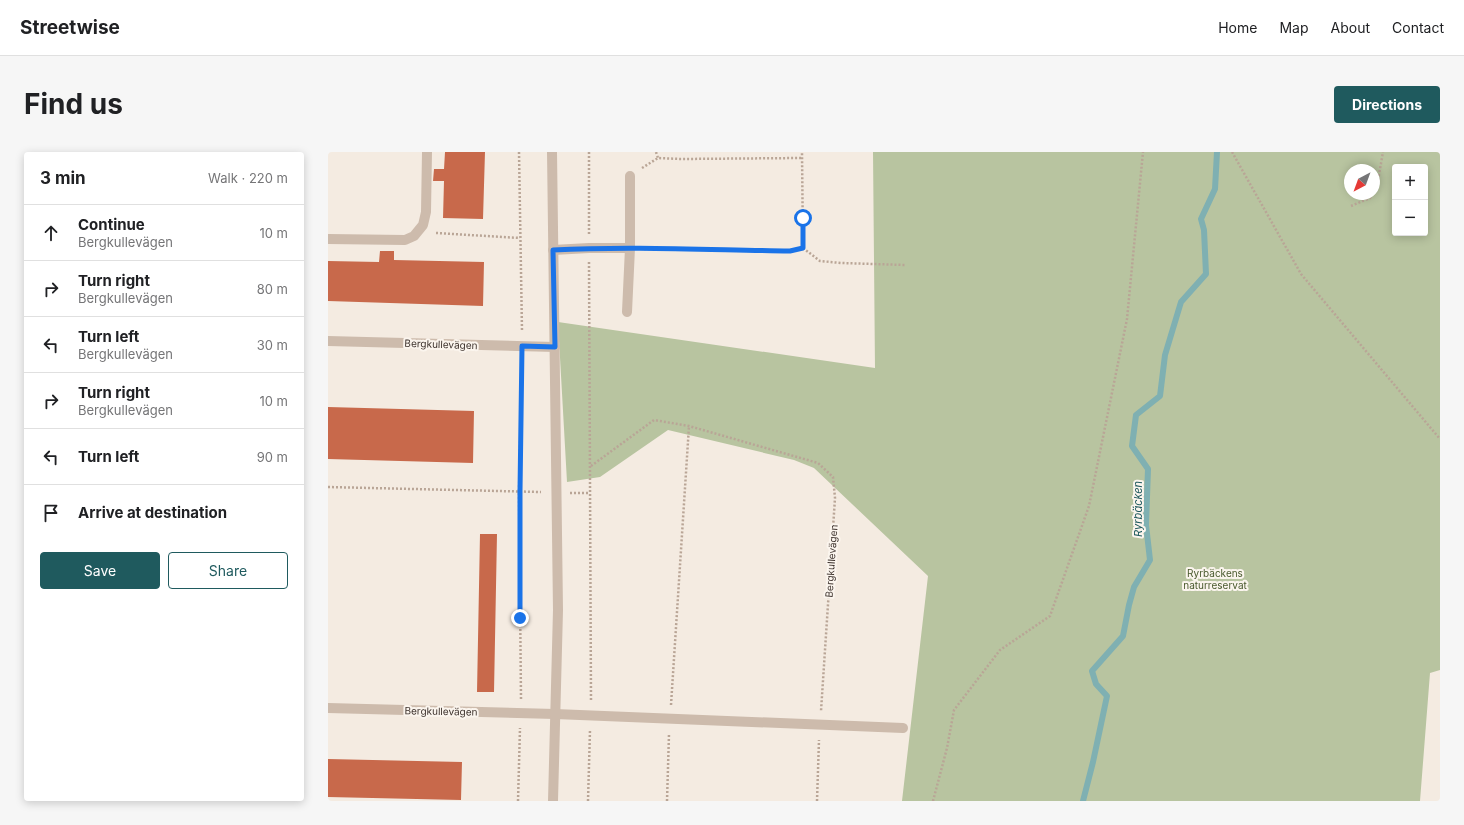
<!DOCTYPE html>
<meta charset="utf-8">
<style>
:root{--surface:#fff;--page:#f6f6f6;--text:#202124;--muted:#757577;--line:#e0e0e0;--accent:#1f5a5e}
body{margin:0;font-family:Inter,sans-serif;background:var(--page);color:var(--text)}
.controls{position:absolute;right:12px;top:12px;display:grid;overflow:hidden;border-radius:4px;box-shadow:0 2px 10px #0003}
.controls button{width:36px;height:36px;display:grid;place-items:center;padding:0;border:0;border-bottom:1px solid var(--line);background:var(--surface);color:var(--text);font:20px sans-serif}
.compass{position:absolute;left:1016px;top:12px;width:36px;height:36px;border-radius:50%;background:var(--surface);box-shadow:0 2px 10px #0003;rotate:221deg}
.stop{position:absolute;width:12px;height:12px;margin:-9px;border:3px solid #1a73e8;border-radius:50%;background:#fff}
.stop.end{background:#1a73e8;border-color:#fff;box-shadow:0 1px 4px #0008}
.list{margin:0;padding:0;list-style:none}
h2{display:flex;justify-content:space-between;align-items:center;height:52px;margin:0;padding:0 16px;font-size:17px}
h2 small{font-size:13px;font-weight:400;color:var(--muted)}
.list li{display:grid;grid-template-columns:26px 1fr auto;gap:12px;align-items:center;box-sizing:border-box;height:56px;padding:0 16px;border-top:1px solid var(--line)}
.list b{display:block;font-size:15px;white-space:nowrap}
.list p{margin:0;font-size:13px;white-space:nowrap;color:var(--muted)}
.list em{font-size:13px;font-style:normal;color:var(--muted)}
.actions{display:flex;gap:8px;padding:12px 16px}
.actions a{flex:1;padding:9px 0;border:1px solid var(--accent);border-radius:4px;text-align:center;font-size:14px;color:var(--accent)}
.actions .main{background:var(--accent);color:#fff}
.icon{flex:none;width:22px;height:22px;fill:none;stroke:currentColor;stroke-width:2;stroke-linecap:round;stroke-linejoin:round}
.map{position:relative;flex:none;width:1112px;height:649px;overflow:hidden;border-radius:4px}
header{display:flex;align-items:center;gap:24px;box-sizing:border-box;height:56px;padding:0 20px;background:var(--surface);border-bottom:1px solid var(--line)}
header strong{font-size:19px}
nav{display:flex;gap:22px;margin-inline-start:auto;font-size:14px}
.intro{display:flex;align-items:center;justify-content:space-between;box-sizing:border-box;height:96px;padding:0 24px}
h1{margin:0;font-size:28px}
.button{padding:10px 18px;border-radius:4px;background:var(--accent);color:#fff;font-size:14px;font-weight:700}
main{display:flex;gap:24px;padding:0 24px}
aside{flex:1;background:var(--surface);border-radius:4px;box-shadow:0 2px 10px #0003}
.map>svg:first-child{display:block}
.green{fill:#b8c4a0;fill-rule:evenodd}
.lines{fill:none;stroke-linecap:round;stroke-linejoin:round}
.stream{stroke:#7fb0b2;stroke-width:6}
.building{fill:#c8694b}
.path{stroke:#b9a596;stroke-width:2.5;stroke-dasharray:2 2;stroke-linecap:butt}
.service{stroke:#cdbbac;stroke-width:10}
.minor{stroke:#cdbbac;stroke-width:10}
.tertiary{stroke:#cdbbac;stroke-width:10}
.route{stroke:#1a73e8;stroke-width:5}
.labels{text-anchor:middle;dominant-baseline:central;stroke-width:4;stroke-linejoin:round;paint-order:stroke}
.street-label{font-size:10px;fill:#3b302b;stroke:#fbf5ee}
.park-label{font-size:10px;fill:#4a5a2e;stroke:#fbf5ee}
.water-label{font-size:11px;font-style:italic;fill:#1f5a5e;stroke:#fbf5ee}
</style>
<header>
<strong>Streetwise</strong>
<nav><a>Home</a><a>Map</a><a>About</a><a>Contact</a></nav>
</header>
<div class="intro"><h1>Find us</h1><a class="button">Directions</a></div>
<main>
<aside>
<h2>3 min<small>Walk · 220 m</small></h2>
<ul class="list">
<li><svg class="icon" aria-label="ahead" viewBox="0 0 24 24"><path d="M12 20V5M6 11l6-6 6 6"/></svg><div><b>Continue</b><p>Bergkullevägen</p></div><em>10 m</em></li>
<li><svg class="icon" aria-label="right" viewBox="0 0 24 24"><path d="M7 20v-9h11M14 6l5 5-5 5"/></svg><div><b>Turn right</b><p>Bergkullevägen</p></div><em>80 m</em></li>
<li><svg class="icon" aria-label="left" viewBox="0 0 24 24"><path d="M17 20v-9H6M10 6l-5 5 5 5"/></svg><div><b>Turn left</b><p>Bergkullevägen</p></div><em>30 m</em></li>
<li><svg class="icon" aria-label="right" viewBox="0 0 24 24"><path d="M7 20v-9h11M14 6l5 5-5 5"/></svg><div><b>Turn right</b><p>Bergkullevägen</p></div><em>10 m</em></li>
<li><svg class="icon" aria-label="left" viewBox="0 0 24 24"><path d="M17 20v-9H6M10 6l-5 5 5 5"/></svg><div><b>Turn left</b></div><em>90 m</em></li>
<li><svg class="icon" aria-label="arrive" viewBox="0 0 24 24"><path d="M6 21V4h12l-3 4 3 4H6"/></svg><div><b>Arrive at destination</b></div></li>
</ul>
<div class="actions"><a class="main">Save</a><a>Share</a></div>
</aside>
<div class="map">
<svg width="1112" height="649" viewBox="0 0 1112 649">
<rect width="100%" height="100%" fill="#f4ebe1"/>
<path class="green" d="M545,0H1112V518L1102,521L1092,649H574L600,424L486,316L466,308L340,278L272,325L239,330L230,170L547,216ZM1067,15H1097V81H1067ZM1022,18H1046V42H1022Z"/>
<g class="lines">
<path class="stream" d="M755,649L765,610L779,544L768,532L764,519L795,484L801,453L806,435L822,408L818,373L820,317L804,294L808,263L832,244L837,203L853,150L878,122L876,78L873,67L887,37L889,0"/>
</g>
<path class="building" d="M117,0H157L155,67L115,66L116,29H105L106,17H116Z
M52,99H66V108L156,110L155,154L0,149V109L51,110Z
M0,255L146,259L145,311L0,307Z
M152,382H169L166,540H149Z
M0,607L134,610L133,648L0,645Z"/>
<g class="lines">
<path class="path" d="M191,0L194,179
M261,0V83
M328,0L330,6
M904,0L973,122L1112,287
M314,16L330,6L353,7L474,6
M1046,39L1049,34L1055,0
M1023,54L1042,46L1044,42
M108,81L192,86
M475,96L492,109L513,111L578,113
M316,97L462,99L475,96L474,0
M261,110L263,549
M263,314L326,268L361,274L490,311L505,325L507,346L493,559
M0,335L213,340
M242,341H262
M193,547L191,339L194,208
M343,553L361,274
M190,649L192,576
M260,649L262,578
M339,649L341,582
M489,649L491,588
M605,649L619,596L626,558L672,498L722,464L761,354L799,167L815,0"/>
<path class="service" d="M225,98L261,96H302V24
M299,160L302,96
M0,189L227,195
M0,556L227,562L575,576"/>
<path class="minor" d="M0,87L77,88L86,84L95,73L98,60L99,0"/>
<path class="tertiary" d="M224,0L230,458L225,649"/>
</g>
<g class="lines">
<path class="route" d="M192,466V339L194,194L227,195L225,98C304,94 383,98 462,99L475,96V66"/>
</g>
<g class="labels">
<g class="street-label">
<text transform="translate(113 192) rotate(2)">Bergkullevägen</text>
<text transform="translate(503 409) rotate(-86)">Bergkullevägen</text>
<text transform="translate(113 559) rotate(1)">Bergkullevägen</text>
</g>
<g class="park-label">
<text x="887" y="421">Ryrbäckens<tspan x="887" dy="12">naturreservat</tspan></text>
</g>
<g class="water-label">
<text transform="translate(810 357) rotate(-90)">Ryrbäcken</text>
</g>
</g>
</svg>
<div class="controls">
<button>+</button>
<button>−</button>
</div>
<svg class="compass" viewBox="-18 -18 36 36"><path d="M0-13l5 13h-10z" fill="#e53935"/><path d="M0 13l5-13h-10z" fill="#757577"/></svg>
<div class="stop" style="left:475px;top:66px"></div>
<div class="stop end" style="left:192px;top:466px"></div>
</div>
</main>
